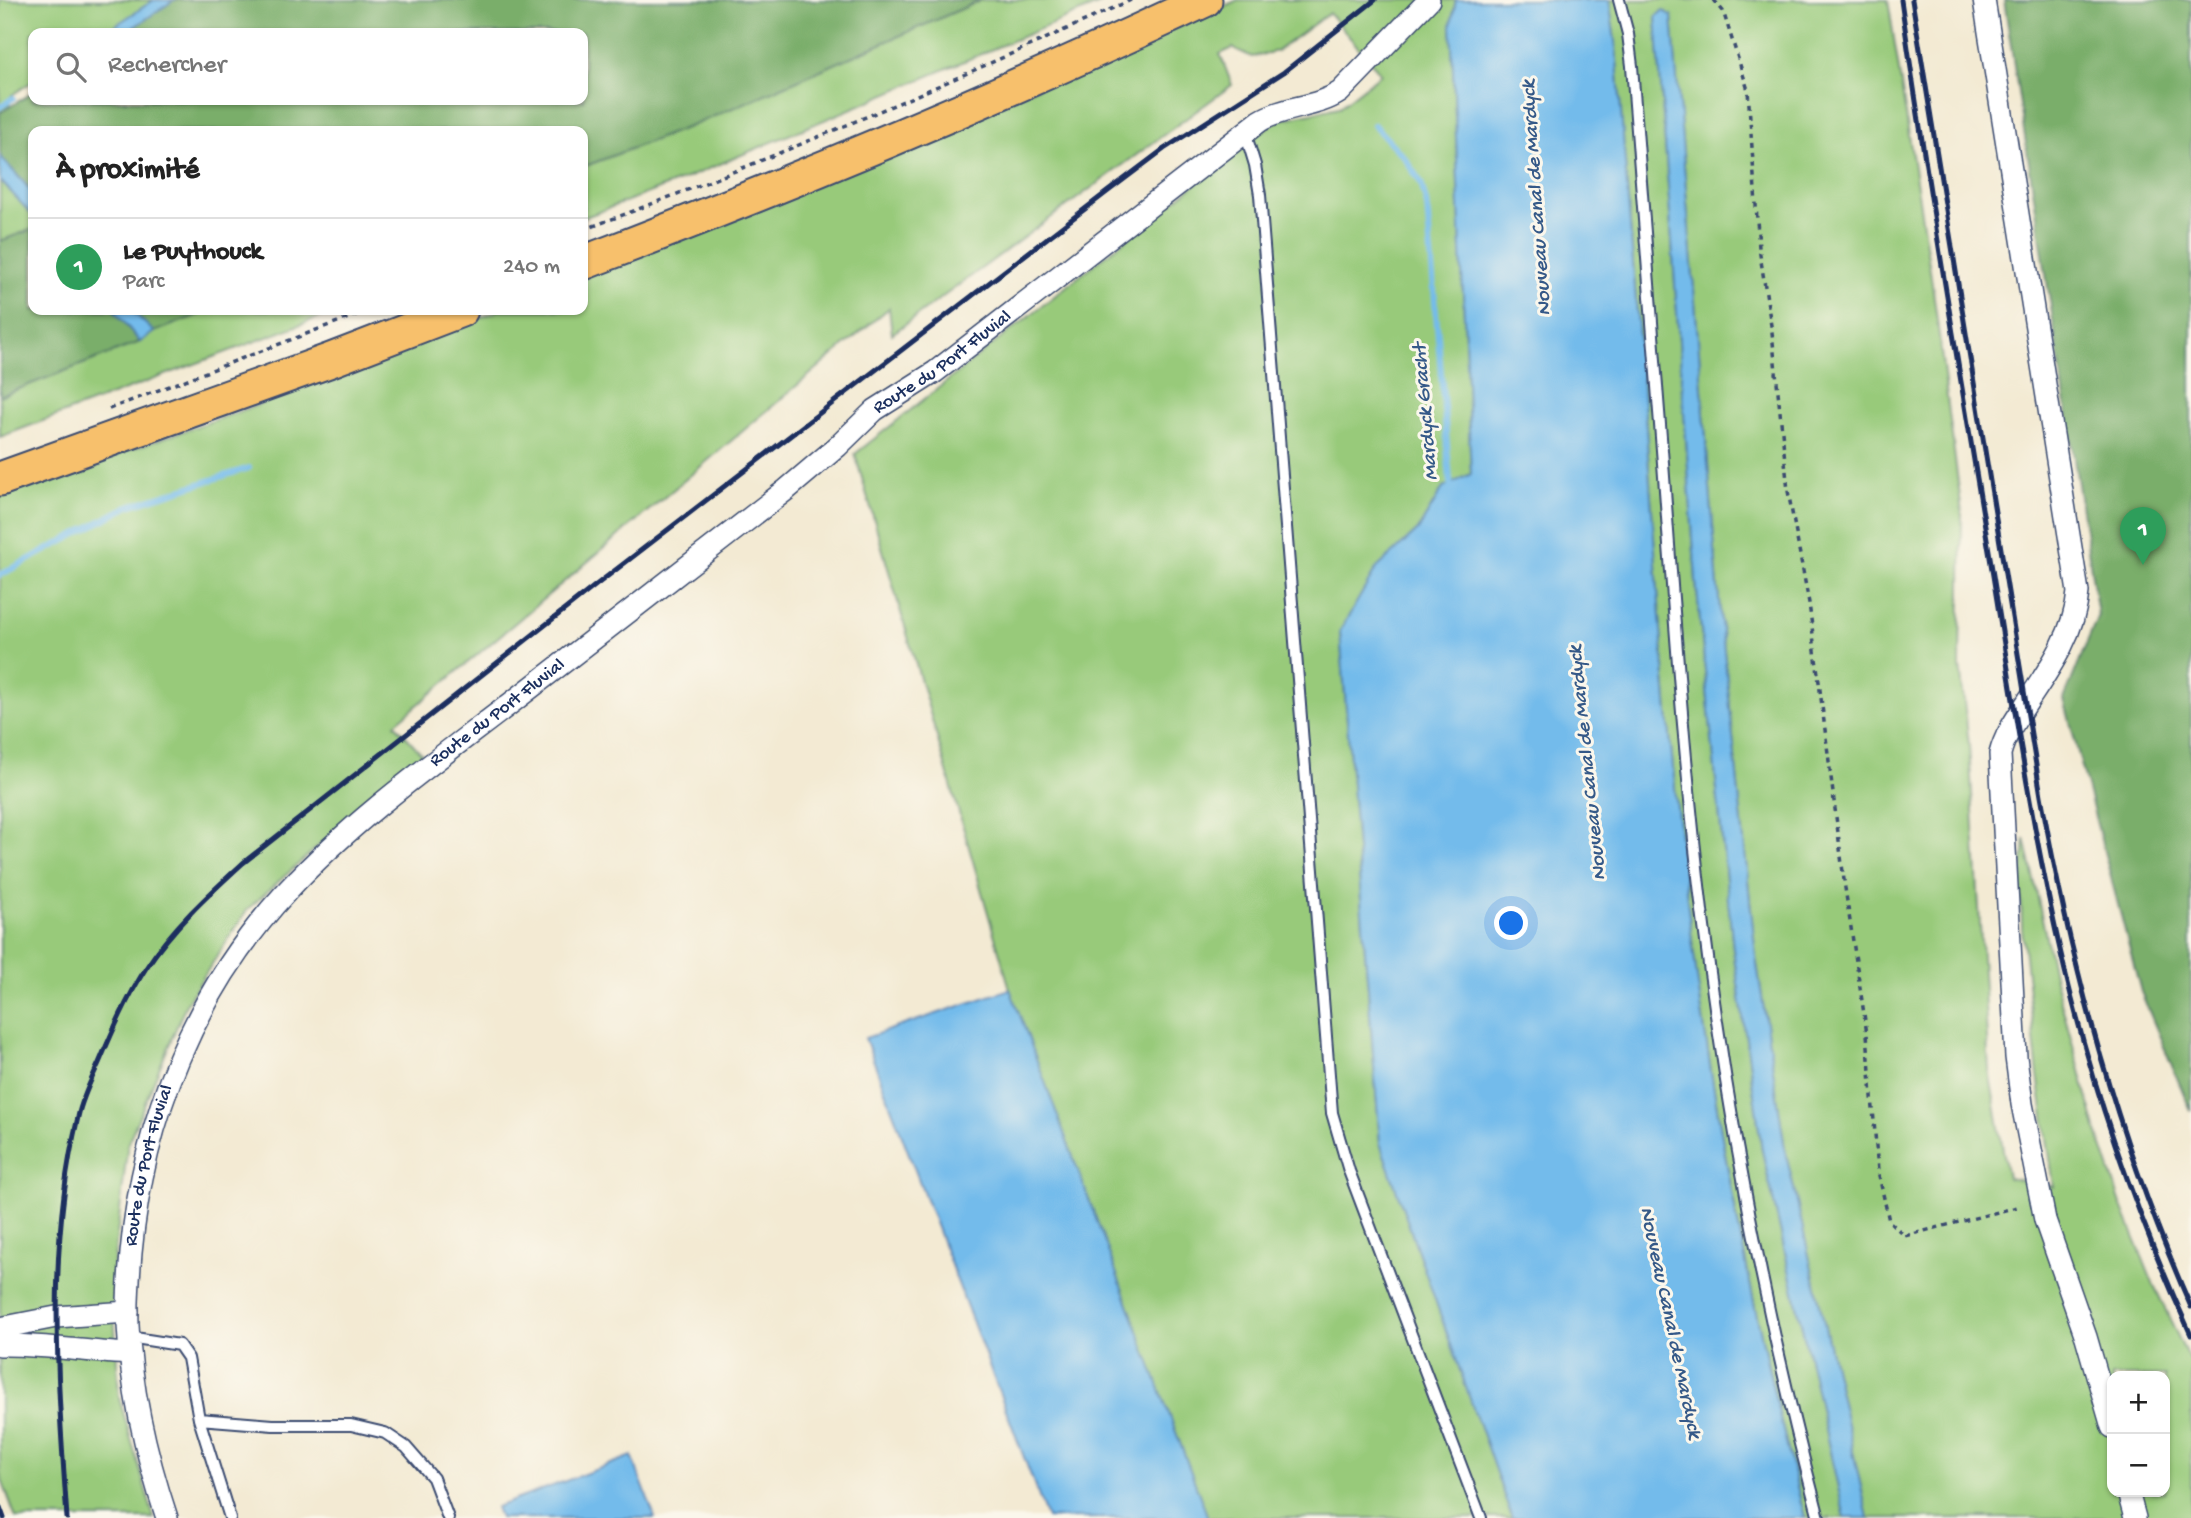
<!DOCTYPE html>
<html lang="fr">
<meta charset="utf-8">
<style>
:root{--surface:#fff;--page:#f6f6f6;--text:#222;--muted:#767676;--line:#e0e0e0;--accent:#d1495b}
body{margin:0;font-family:"Gochi Hand",sans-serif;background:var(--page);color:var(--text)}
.controls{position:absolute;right:21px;bottom:21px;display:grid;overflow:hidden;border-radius:14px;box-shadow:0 2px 5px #0004}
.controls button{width:63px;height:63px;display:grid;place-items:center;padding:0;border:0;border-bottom:2px solid var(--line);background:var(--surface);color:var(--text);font:35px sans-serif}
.you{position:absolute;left:1512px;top:924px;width:24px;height:24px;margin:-18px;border:5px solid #fff;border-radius:50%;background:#1a73e8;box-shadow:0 0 0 10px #1a73e833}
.badge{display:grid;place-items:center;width:46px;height:46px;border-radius:50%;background:var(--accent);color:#fff;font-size:23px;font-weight:700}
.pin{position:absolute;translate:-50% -58px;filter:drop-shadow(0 2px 4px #0008)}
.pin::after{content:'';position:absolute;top:37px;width:24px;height:21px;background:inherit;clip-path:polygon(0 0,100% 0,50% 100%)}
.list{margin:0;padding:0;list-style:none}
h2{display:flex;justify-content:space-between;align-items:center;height:91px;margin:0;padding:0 28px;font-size:30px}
h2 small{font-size:23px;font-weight:400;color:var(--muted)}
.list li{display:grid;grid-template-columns:46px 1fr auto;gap:21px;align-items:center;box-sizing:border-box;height:98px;padding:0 28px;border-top:2px solid var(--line)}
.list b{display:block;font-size:26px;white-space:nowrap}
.list p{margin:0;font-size:23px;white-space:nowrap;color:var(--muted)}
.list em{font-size:23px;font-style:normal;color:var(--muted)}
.icon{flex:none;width:38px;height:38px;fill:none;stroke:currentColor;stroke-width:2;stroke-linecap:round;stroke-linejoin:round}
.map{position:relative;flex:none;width:2191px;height:1518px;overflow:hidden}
.search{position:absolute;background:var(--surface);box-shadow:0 2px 5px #0004;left:28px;top:28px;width:560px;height:77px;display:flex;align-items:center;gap:18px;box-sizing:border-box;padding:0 24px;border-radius:14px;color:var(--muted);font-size:26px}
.panel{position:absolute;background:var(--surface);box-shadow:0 2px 5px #0004;left:28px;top:126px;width:560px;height:189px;border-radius:14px}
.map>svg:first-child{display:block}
.green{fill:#98ca7a;stroke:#5a7c6c;stroke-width:2;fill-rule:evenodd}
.forest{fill:#7aae6a;stroke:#4a6e64;stroke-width:2}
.water{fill:#73bbeb;stroke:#4775a4;stroke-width:2}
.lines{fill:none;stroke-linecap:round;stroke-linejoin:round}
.stream{stroke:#73bbeb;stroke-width:6}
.lane-casing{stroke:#3b4b70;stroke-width:14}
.street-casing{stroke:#3b4b70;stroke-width:24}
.primary-casing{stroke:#3b4b70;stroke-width:37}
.path{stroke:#3b4b70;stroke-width:3.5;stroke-dasharray:5 5;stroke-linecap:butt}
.lane{stroke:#fff;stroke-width:10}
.street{stroke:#fff;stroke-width:21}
.primary{stroke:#f7c06c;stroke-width:33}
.rail{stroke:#1b2f5e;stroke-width:5}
.labels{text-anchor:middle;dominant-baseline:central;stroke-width:6;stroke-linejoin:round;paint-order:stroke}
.street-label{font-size:19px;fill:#1b2f5e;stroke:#fbf7ec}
.water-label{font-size:21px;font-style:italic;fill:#355988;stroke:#fbf7ec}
</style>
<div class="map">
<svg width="2191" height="1518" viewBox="0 0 2191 1518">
<rect width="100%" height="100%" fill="#fbf7ec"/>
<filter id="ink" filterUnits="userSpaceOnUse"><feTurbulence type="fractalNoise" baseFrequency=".0143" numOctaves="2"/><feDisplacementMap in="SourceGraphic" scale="14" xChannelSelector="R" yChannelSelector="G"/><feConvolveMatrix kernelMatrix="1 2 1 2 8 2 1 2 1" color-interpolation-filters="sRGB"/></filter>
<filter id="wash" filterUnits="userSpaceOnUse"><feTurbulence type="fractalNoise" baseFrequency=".00686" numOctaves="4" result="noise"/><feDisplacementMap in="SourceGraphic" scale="28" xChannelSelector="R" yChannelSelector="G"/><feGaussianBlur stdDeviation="1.57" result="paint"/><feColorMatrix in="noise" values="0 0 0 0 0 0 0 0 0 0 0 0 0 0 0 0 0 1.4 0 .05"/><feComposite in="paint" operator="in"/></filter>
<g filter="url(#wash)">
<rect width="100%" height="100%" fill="#f3ead3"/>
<path class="green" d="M0,0H154L104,33H33V81L12,95L8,102L10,105L0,113Z
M982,0H1109L682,180L583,218V167L696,124Z
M1238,0H1456L1451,25L1471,474L1443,488L1418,530L1376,570L1340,632L1380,1143L1512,1518H1208L1010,989L855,454L1265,129L1279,120L1339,107L1381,74L1329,13L1277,51L1252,57L1233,48L1220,54L1232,85L892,334L889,308L395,724L422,754L248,909L187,1002L128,1143L112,1277L119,1398L154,1518H16L0,1475V495L258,405L500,310H583V277L1091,65Z
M1609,0H1888L1933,290L1962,513L1960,666L1969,745L1989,1071L2008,1178L2054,1187L2038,1075L2022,929L2021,887L2025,838L2056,984L2095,1125L2121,1204L2152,1281L2191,1364V1518H1868L1785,1149L1756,957L1720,612L1672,16L1663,10L1656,17L1696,581L1733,949L1762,1150L1845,1518H1805C1755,1325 1716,1130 1691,932C1670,764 1658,596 1646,427C1636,301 1626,174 1616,48ZM2112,1376H2165V1492H2112Z
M0,180L33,216V229L0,241Z
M211,310H339L0,437V396L140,342L154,332Z"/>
<path class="forest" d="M174,0H982L696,124L583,167V131H33V193L0,156V113L33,92V100H583V33H125Z
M2004,0H2191V1111L2141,992L2064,699L2098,615Z
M33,229V310H114L140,342L0,396V241Z
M131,310H211L154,332Z"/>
<path class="water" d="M154,0H174L125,33H104Z
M1456,0H1609L1610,6L1616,48C1626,174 1636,301 1646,427C1658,596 1670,764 1691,932C1716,1130 1755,1326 1805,1518H1512L1380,1143L1340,631L1376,569L1418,530L1443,488L1471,474L1451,25Z
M1663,10L1672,16L1720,612L1756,957L1785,1149L1868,1518H1845L1762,1150L1733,949L1696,581L1656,17Z
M0,156L33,193V216L0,180Z
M114,310H131L154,332L140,342Z
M1010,989L1024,1026L1208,1518H1047L865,1038Z
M632,1456L655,1518H500L496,1507Z"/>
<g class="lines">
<path class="stream" d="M0,107L13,98
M1374,125L1404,157L1421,183L1427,206L1451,492
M0,575L129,506L249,468"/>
</g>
</g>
<g filter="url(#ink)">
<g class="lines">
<g class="lane-casing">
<path id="lane" d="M1619,0L1628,34L1632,66C1642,198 1653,330 1663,463C1674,612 1684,762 1702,911C1727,1115 1766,1319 1819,1518
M1245,132L1255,165L1260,195L1332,1113L1349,1171L1481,1518
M129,1337L179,1345L188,1358L199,1419L230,1518
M199,1419L273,1425H351L385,1433L406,1447L433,1478L448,1518"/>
</g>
<g class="street-casing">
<g id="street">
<path d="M1984,0L2078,592C2075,632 2050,668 2028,701C2017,718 2005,734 2000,754L2016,1057L2022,1104L2045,1220L2086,1337L2112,1427"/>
<path d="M0,1328L56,1317L128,1312"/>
<path d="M0,1345C43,1344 86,1352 130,1354"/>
<path d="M2128,1492L2135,1518"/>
<path id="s1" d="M167,1518C146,1455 131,1392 128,1325C127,1301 129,1277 131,1253C143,1118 195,990 288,890C355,818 437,760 515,700C605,630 696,560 786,490L838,446L875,410L935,372L1260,121C1285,106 1316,108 1340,92L1429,0"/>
</g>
</g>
<g class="primary-casing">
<path id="primary" d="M583,263C793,183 1001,96 1205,0
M0,479L331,360L461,310"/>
</g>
<path class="path" d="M1714,0L1723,11L1748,90L1759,248L1772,332L1788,491L1809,603L1845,888L1867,1034L1878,1171L1889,1221L1905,1236L2021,1206
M583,230C768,161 951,82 1131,0
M109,409L369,310"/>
<use href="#lane" class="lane"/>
<use href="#street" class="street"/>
<use href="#primary" class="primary"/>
<path class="rail" d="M1901,0C1927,184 1959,368 1989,551C2012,691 2032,833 2065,971C2095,1096 2138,1219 2191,1335
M1912,0L2041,796C2073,974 2118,1141 2191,1307
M0,1507L4,1518
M67,1518C58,1385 46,1248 78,1117C82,1098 91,1080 99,1063C113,1030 127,998 146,968C172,928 208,895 243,863L596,585L1107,192L1164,149L1284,72L1375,0"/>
</g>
</g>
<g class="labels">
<g class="street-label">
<text stroke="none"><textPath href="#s1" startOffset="1514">Route du Port Fluvial</textPath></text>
<text stroke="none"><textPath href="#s1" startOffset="947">Route du Port Fluvial</textPath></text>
<text stroke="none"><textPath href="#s1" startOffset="359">Route du Port Fluvial</textPath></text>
</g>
<g class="water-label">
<text transform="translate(1538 198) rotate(-94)">Nouveau Canal de Mardyck</text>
<text transform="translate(1427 412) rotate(-95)">Mardyck Gracht</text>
<text transform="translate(1589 763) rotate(-96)">Nouveau Canal de Mardyck</text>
<text transform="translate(1669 1323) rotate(78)">Nouveau Canal de Mardyck</text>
</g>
</g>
</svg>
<div class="controls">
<button>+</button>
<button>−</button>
</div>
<div class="you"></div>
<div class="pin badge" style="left:2143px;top:565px;background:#2e9e5b">1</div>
<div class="search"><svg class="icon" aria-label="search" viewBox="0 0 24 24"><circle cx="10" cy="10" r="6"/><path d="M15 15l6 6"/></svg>Rechercher</div>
<section class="panel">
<h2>À proximité<small></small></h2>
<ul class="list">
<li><span class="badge" style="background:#2e9e5b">1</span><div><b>Le Puythouck</b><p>Parc</p></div><em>240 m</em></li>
</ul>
</section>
</div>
